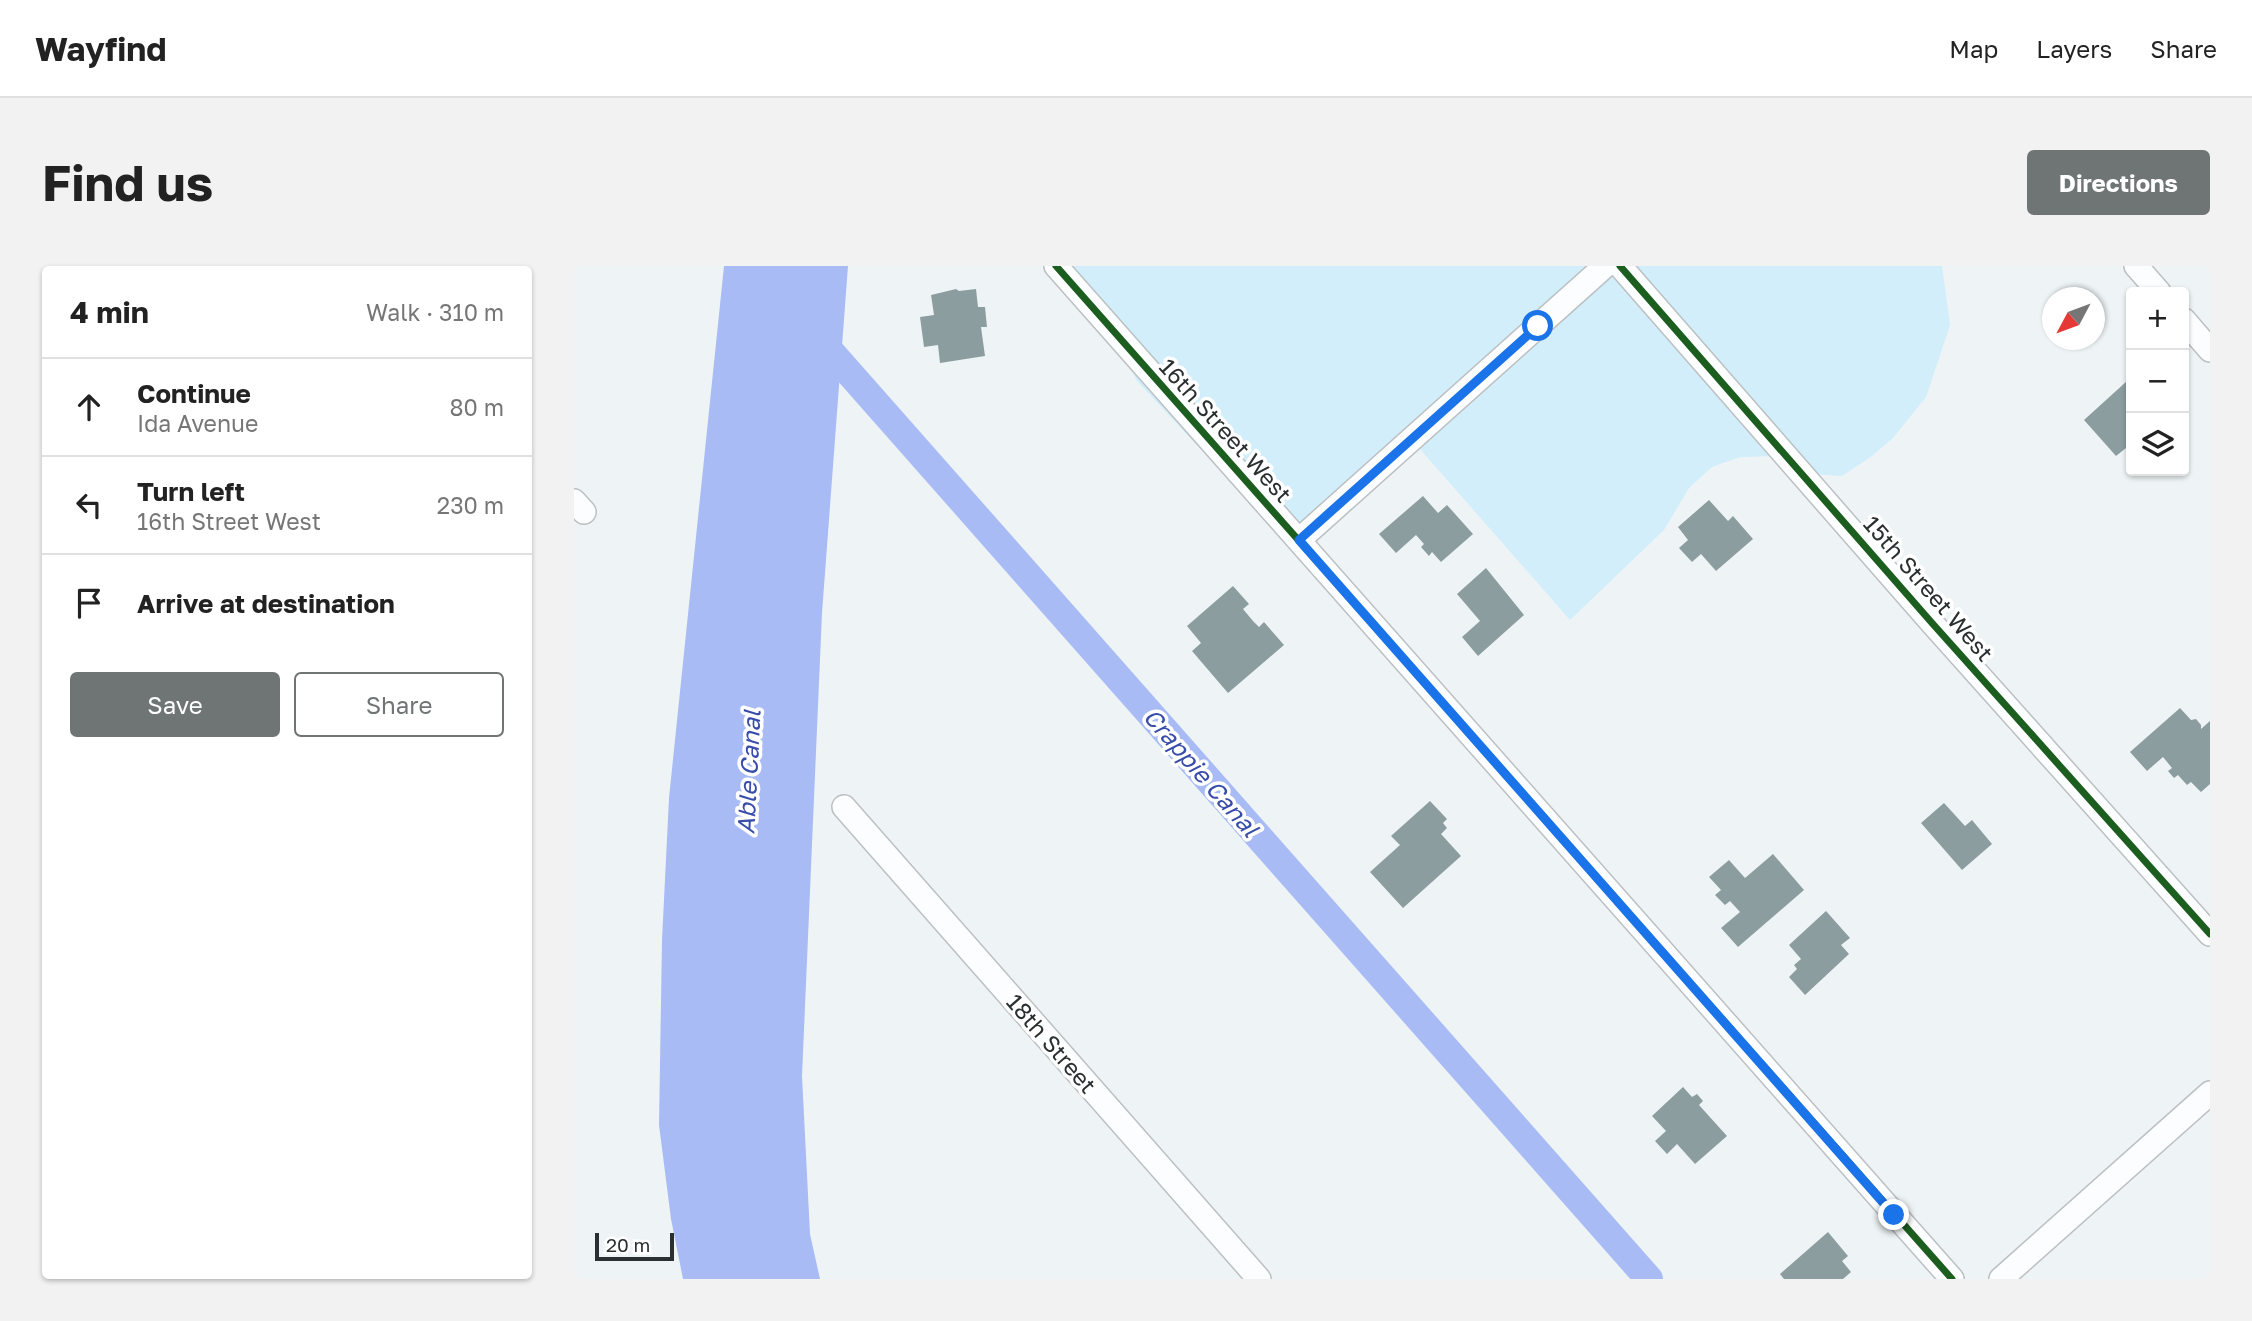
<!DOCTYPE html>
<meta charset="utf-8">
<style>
:root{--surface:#fff;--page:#f2f2f2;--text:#222;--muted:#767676;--line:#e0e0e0;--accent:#6f7475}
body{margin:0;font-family:"Golos Text",sans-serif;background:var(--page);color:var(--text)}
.controls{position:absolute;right:21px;top:21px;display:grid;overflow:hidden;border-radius:7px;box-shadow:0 2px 5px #0004}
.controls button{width:63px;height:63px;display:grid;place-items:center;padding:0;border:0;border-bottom:2px solid var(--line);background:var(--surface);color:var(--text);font:35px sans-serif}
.compass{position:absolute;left:1468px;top:21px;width:63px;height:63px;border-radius:50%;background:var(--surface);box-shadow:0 2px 5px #0004;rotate:229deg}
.scale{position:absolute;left:21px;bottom:18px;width:79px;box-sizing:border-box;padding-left:7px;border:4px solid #2a2f30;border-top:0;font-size:19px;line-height:24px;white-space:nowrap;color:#2a2f30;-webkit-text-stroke:5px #fff;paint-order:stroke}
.stop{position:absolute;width:21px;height:21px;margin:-16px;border:5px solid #1a73e8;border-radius:50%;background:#fff}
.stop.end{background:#1a73e8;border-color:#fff;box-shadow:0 2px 7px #0008}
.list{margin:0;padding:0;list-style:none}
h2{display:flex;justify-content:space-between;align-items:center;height:91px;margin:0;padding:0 28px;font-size:30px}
h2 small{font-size:23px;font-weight:400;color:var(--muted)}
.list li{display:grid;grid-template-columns:46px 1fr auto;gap:21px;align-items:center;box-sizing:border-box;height:98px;padding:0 28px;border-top:2px solid var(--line)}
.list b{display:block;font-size:26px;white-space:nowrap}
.list p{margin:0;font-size:23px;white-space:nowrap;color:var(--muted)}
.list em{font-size:23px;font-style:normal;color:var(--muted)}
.actions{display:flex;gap:14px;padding:21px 28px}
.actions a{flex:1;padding:16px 0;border:2px solid var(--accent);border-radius:7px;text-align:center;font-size:24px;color:var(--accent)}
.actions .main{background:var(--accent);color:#fff}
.icon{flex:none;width:38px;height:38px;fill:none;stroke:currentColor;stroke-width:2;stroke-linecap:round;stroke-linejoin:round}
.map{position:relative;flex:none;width:1636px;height:1013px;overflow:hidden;border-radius:7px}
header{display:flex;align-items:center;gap:42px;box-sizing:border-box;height:98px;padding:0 35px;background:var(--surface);border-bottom:2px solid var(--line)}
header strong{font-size:33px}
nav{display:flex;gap:38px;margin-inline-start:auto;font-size:24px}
.intro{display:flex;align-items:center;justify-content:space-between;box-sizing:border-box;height:168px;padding:0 42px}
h1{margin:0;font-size:49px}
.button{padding:18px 32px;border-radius:7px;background:var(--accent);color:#fff;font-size:24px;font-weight:700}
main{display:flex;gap:42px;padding:0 42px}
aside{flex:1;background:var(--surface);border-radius:7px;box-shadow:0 2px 5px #0004}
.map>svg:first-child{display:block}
.green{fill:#d1eefa}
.water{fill:#a8bbf5}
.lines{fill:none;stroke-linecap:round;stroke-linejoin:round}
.canal{stroke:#a8bbf5;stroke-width:28}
.building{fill:#8c9da0}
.minor-casing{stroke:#bcc0c2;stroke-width:26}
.minor{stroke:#fcfdfe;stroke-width:23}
.cycleway-casing{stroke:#fff;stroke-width:11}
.cycleway{stroke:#1b5e20;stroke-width:7}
.route{stroke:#1a73e8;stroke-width:9}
.labels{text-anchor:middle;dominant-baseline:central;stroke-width:7;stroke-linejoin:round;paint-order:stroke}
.street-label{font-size:23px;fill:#2a2f30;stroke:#fff}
.water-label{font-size:24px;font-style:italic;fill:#384ca9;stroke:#fff}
</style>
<header>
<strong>Wayfind</strong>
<nav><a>Map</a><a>Layers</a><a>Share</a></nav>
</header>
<div class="intro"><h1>Find us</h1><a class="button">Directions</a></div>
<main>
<aside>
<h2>4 min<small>Walk · 310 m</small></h2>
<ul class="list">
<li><svg class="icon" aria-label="ahead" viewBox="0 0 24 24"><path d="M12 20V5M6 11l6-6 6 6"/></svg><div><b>Continue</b><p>Ida Avenue</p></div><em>80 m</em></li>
<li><svg class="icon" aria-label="left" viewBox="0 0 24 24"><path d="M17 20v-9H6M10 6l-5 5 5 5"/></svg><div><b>Turn left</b><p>16th Street West</p></div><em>230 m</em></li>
<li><svg class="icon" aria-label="arrive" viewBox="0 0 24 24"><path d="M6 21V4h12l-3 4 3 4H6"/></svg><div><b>Arrive at destination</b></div></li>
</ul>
<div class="actions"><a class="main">Save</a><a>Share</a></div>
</aside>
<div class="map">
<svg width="1636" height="1013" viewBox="0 0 1636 1013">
<rect width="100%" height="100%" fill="#eef4f6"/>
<path class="green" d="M489,0H1368L1376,59L1352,131L1319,172L1298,190L1268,210L1235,208L1206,190L1166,191L1138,201L1115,222L1090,264L996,354L838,174L714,277L562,114L556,97Z"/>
<path class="water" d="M150,0H274L248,347L228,810L236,968L246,1013H109L97,953L85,859L88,674L95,532Z"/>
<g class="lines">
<path class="canal" d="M241,68L1075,1013"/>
</g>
<path class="building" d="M382,23L385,25L402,23L404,41H411L413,61H407L411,90L366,97L364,79L350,81L346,51L360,49L357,29Z
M1553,115L1557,120V188L1552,182L1542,190L1510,154Z
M849,230L864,247L873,239L899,268L867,296L858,286L855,290L847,281L850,278L842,269L822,287L805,268Z
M1135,234L1154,255L1159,250L1179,273L1142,305L1127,288L1118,296L1105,282L1114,274L1104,261Z
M912,302L950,349L904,390L888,371L906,355L883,328Z
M659,320L675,338L669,343L679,355L685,361L690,356L710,379L654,427L618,385L627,377L613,360Z
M1606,442L1617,454L1622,453L1627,459V463L1636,455V518L1627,526L1617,516L1613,519L1604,509L1600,512L1594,505L1598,502L1589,491L1573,505L1556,486Z
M856,535L873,553L869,557L873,562L867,568L887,590L829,642L796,606L826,579L817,570Z
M1370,537L1391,560L1398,554L1418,578L1388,604L1347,557Z
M1199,588L1230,624L1164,681L1147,662L1166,646L1156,635L1151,639L1141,629L1147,624L1135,611L1155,594L1171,612Z
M1252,645L1276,672L1267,679L1275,688L1231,729L1215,711L1223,703L1220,699L1227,693L1215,679Z
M1109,821L1118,831L1123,828L1129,835L1125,839L1153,870L1121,898L1103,878L1093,888L1081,875L1092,865L1078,850Z
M1254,966L1274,990L1268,995L1277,1006L1269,1013H1210L1206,1008Z"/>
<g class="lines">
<g class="minor-casing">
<path id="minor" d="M482,0L1378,1013
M1046,0L1358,357L1636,668
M1562,0L1585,26
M1610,54L1636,84
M0,235L10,246
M725,274L1031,0
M270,541L685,1013
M1427,1013L1636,827"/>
</g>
<use href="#minor" class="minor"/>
<g class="cycleway-casing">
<path id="cycleway" d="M482,0L1378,1013
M1046,0L1358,357L1636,668"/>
</g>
<use href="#cycleway" class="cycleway"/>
</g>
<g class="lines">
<path class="route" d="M964,60L725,274L1320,949"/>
</g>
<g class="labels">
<g class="street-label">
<text transform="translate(652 164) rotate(48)">16th Street West</text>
<text transform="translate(1355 322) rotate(49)">15th Street West</text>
<text transform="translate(478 777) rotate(49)">18th Street</text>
</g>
<g class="water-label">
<text transform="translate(174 506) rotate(-87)">Able Canal</text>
<text transform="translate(628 506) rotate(49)">Crappie Canal</text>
</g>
</g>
</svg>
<div class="controls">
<button>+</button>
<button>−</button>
<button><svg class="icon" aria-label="layers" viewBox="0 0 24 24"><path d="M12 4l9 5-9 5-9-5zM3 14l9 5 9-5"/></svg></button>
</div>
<svg class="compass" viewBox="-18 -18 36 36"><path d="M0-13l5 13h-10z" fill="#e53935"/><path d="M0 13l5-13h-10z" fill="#767676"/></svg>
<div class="scale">20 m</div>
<div class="stop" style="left:964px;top:60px"></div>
<div class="stop end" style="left:1320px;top:949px"></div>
</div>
</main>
